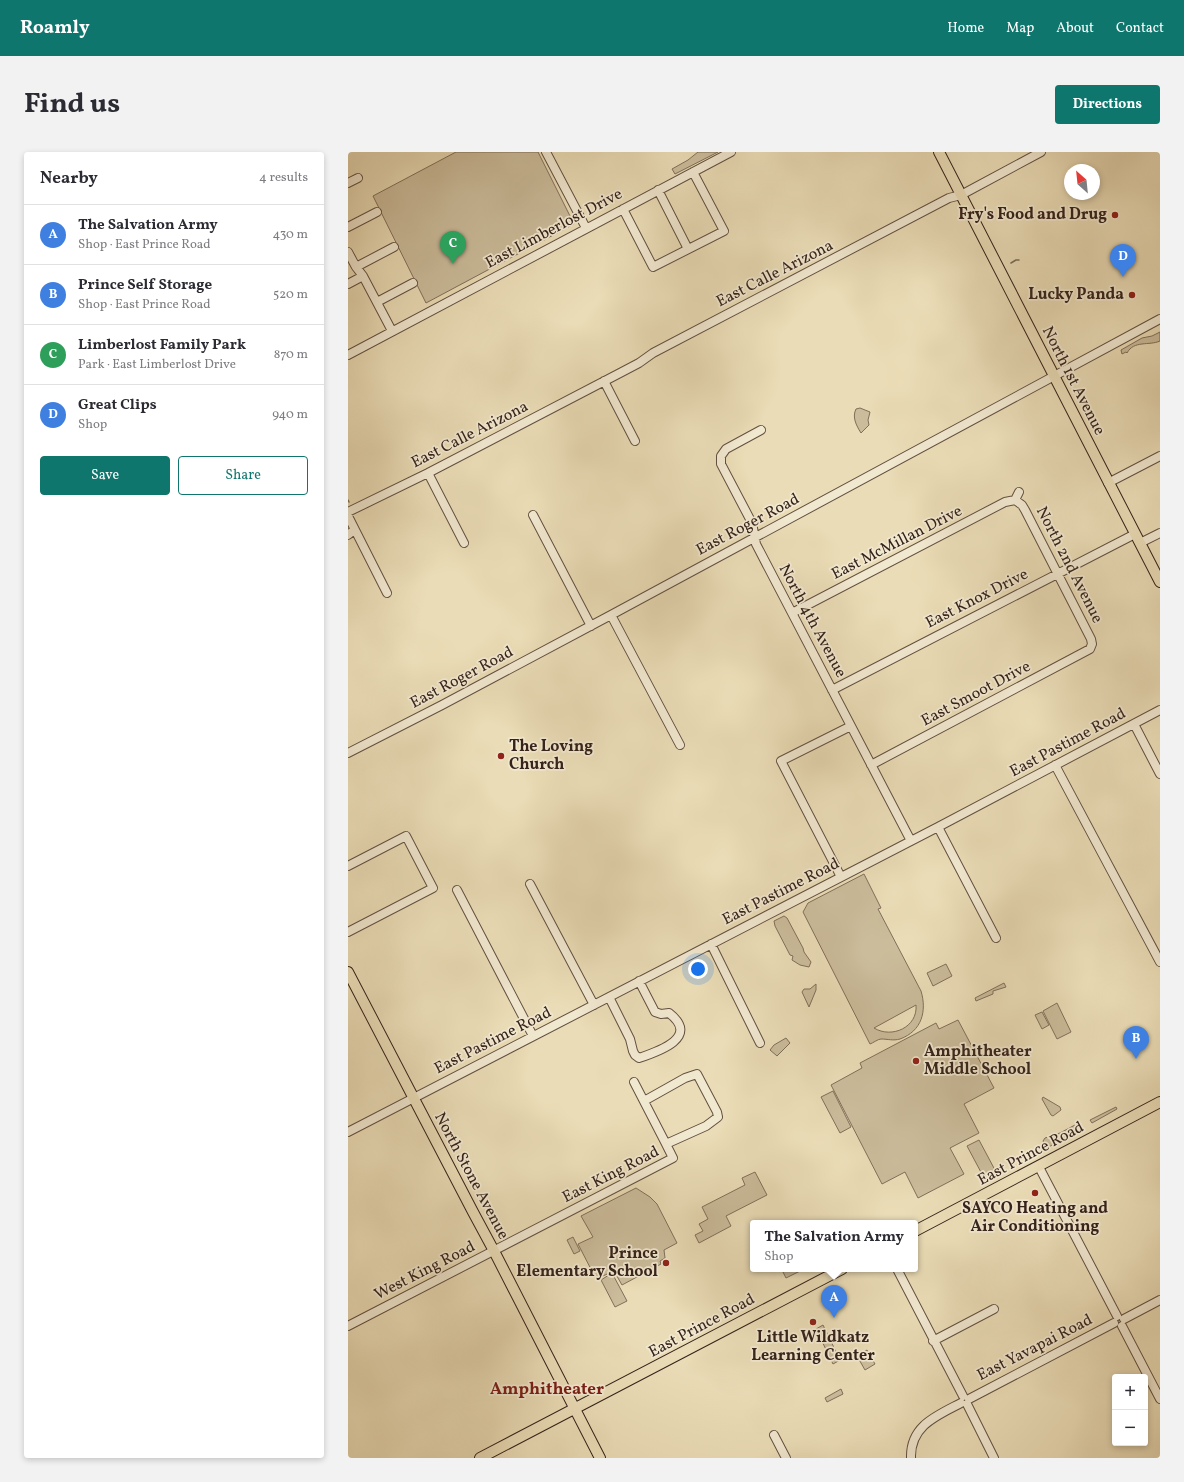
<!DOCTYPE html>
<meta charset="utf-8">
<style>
:root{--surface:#fff;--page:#f2f2f3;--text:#2b2b33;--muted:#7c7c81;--line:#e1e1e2;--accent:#0f766e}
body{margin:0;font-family:Vollkorn,serif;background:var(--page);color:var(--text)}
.controls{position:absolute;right:12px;bottom:12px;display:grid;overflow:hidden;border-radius:4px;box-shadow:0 2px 6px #0003}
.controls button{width:36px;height:36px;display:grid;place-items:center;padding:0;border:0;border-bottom:1px solid var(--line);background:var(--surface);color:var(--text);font:20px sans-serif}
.compass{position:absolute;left:716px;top:12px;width:36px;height:36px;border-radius:50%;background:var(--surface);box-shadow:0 2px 6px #0003;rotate:333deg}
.you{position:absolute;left:350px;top:817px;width:14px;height:14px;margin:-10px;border:3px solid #fff;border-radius:50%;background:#1a73e8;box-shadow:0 0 0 6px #1a73e833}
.badge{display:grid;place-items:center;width:26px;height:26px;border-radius:50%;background:var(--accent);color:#fff;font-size:13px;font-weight:700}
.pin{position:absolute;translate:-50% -33px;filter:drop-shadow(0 1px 2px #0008)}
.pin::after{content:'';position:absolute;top:21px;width:14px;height:12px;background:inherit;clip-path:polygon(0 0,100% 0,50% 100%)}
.popup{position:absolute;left:402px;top:1068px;width:168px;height:52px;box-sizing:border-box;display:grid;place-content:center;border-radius:4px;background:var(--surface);filter:drop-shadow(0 1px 3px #0005);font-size:13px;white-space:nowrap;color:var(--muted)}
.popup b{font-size:15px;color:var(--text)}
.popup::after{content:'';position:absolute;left:50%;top:100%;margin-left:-8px;border:8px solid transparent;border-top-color:var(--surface)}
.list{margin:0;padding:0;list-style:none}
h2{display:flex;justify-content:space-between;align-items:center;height:52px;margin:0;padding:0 16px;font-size:17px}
h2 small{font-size:13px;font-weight:400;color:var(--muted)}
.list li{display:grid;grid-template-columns:26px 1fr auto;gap:12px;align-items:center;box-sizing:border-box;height:60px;padding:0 16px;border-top:1px solid var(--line)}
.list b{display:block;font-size:15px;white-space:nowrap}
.list p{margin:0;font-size:13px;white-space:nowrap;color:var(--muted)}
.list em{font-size:13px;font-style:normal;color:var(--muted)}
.actions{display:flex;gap:8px;padding:12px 16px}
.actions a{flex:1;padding:9px 0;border:1px solid var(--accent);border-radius:4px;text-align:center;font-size:14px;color:var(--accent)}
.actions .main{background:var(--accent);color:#fff}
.map{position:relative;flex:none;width:812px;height:1306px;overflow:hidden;border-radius:4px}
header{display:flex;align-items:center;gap:24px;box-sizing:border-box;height:56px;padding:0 20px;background:var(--accent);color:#fff}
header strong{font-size:19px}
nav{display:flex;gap:22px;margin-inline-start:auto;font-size:14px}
.intro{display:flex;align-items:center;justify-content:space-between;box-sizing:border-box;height:96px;padding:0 24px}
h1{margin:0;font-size:28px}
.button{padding:10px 18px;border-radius:4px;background:var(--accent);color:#fff;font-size:14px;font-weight:700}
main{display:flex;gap:24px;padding:0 24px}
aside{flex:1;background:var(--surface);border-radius:4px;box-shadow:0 2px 6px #0003}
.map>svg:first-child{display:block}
.green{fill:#cbbc9b;stroke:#806f5a;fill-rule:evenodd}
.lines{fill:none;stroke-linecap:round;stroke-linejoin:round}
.stream{stroke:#7c6c58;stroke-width:1.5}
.minor-casing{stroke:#625041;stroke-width:10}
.major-casing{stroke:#35221a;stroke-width:12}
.minor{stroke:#f1e8d0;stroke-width:8}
.major{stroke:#eadcb6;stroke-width:10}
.poi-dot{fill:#8f2418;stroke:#f1e8d0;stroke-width:1.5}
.labels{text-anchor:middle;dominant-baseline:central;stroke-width:3.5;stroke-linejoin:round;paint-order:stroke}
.poi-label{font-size:16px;font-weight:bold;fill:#35221a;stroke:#f1e8d0;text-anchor:end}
.street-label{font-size:16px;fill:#35221a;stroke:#f1e8d0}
.neighbourhood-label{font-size:17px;font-weight:bold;fill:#7a1f14;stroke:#f1e8d0}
</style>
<header>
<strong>Roamly</strong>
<nav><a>Home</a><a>Map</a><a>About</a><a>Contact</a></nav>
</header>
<div class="intro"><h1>Find us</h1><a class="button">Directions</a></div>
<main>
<aside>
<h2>Nearby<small>4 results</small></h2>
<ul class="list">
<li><span class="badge" style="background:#3f7fe0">A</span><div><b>The Salvation Army</b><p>Shop · East Prince Road</p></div><em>430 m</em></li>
<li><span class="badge" style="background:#3f7fe0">B</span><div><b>Prince Self Storage</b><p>Shop · East Prince Road</p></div><em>520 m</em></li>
<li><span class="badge" style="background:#2e9e5b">C</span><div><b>Limberlost Family Park</b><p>Park · East Limberlost Drive</p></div><em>870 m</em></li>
<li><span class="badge" style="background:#3f7fe0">D</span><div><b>Great Clips</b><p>Shop</p></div><em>940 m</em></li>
</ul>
<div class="actions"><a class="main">Save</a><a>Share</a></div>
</aside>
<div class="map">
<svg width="812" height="1306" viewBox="0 0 812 1306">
<rect width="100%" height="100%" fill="#eadcb6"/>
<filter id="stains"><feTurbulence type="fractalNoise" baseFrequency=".005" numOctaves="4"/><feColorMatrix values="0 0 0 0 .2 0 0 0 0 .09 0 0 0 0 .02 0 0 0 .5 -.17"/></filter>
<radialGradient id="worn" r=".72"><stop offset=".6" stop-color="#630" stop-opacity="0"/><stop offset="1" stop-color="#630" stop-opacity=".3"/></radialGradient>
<path class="green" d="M108,0H190L226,72L78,151L25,44Z
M350,0H370L327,22L324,17L340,8Z
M812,180V189C801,194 786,188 779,201L778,200L774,202L773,198L794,186L804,184Z
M512,256L522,260L520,268L521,273L513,281C508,273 504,265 508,257Z
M516,722L533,756L530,757L573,839C579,859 574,879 552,887C545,889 540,887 533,887C530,887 525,891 522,892L455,760L460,751ZM568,853C570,875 544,887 526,876Z
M436,764L439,766L455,796L456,800L463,810L461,815L452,813L444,808L445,804L442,803L427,774L426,769Z
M598,812L604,824L585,834L579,821Z
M656,831L658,835L645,839V842L628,849L627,846Z
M468,832V838L461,855L454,840L456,837H462Z
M709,851L723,880L709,887L695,859Z
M694,860L701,873L694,877L687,863Z
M610,868L646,936L616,952L631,981L602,996L616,1022L570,1046L557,1020L534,1032L483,933L514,916L512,911L588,871L591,877Z
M438,886L442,891L429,904L422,898L426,893Z
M485,939L503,975L492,981L473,945Z
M695,945L712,955L713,958L705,964L703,963L694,947Z
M768,955L769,957L744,971L742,968Z
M727,973L728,980L699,996L695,989L697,986L712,981Z
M631,988L647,1018L635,1024L619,994Z
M407,1020L419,1043L378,1064L383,1074L351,1091L347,1083L355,1079L351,1072L360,1067L354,1055L397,1033L394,1026Z
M288,1036L302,1045L309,1052L329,1091L316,1098L317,1106L312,1109L313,1112L274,1133L266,1119L248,1127L230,1092L245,1085L233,1064Z
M225,1085L232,1099L226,1102L219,1088Z
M435,1117H451L452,1119L438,1126L434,1118Z
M264,1121L279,1149L267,1155L253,1128Z
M475,1173L492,1208L485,1212L468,1177Z
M519,1198L527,1212L517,1218L509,1204Z
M493,1237L495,1242L479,1250L477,1246Z"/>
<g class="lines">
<path class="stream" d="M663,111L668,108H671
M0,348L1,350"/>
<g class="minor-casing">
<path id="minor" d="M198,0L238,76
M0,31L10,26
M310,38L340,97
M275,57L305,115L376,79L345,20
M0,75L29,60
M0,100L8,115L15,124L44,179
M8,115L46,95
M0,132L15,124
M29,150L65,131
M0,203L383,0
M256,229L287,289
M413,278L378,297L373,304V312L404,371L408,392L563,689
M80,321L116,391
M760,331L812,304
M667,348L671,340
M0,360L80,321L272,221L291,211L305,201L601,46L613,43L693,0
M185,363L243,474
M0,364L39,441
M0,383L6,378
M792,391L812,381
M444,461L657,350L667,348
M263,463L332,593
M484,538L787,382
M786,572L812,622
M0,601L94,553L263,463L812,167
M523,613L742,497L744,492L743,487L677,358L674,353L667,348
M707,613L812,810
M590,675L648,786
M0,714L58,684L85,736L0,780
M493,725L433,609L503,574
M182,732L246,853
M109,738L185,884
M363,792L412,891
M261,845L282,887L285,899L287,903L291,906C312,899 352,885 321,861L313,862L307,860L291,829
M286,930L318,992
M0,980L590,675L812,558
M691,1015L769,1164
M549,1117L615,1244
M776,1167L812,1148
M0,1174L325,1006L318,992L358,974L370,965L369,960L349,922L337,926L296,949
M774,1174L812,1247
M585,1189L646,1157
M621,1247L766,1171
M619,1252L646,1306
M426,1283L438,1306
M563,1306C562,1274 588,1264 613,1251"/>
</g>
<g class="major-casing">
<path id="major" d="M591,0L812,430
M0,820L125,1060L146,1099L252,1306
M567,1079L812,950
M132,1306L494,1117"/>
</g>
<use href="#minor" class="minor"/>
<use href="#major" class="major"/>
</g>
<g class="poi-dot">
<circle cx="767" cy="63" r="4"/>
<circle cx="784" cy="143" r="4"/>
<circle cx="153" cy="604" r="4"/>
<circle cx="568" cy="909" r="4"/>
<circle cx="687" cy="1041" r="4"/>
<circle cx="318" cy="1111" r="4"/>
<circle cx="465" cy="1170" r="4"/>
</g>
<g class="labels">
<g class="poi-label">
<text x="759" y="63">Fry's Food and Drug</text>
<text x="776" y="143">Lucky Panda</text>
<text x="161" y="595" text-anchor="start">The Loving<tspan x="161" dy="18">Church</tspan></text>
<text x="576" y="900" text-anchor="start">Amphitheater<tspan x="576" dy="18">Middle School</tspan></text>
<text x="687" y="1057" text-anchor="middle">SAYCO Heating and<tspan x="687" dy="18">Air Conditioning</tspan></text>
<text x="310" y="1102">Prince<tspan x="310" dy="18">Elementary School</tspan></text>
<text x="465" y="1186" text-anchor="middle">Little Wildkatz<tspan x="465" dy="18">Learning Center</tspan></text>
</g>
<g class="street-label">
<text transform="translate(206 77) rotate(-28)">East Limberlost Drive</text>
<text transform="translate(427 122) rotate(-27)">East Calle Arizona</text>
<text transform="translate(725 229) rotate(63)">North 1st Avenue</text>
<text transform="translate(122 283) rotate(-27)">East Calle Arizona</text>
<text transform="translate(400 373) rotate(-28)">East Roger Road</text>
<text transform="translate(549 391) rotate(-27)">East McMillan Drive</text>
<text transform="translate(721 413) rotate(63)">North 2nd Avenue</text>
<text transform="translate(629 447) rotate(-27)">East Knox Drive</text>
<text transform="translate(464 469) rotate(62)">North 4th Avenue</text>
<text transform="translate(114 526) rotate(-28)">East Roger Road</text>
<text transform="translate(628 542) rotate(-28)">East Smoot Drive</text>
<text transform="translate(720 591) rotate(-28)">East Pastime Road</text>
<text transform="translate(433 740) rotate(-27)">East Pastime Road</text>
<text transform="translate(145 889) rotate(-27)">East Pastime Road</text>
<text transform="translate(683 1002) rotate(-28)">East Prince Road</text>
<text transform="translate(263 1023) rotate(-27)">East King Road</text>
<text transform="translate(123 1024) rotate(62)">North Stone Avenue</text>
<text transform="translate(77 1119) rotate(-27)">West King Road</text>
<text transform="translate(354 1174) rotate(-28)">East Prince Road</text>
<text transform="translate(687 1196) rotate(-27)">East Yavapai Road</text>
</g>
<g class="neighbourhood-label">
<text x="199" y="1237">Amphitheater</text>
</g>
</g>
<rect width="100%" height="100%" filter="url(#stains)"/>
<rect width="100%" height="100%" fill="url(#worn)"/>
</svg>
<div class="controls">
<button>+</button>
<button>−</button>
</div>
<svg class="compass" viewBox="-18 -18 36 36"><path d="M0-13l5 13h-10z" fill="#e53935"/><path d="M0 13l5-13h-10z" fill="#7c7c81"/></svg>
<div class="you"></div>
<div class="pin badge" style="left:486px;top:1166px;background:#3f7fe0">A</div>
<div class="popup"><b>The Salvation Army</b>Shop</div>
<div class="pin badge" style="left:788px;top:907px;background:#3f7fe0">B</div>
<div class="pin badge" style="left:105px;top:112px;background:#2e9e5b">C</div>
<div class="pin badge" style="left:775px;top:125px;background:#3f7fe0">D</div>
</div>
</main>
